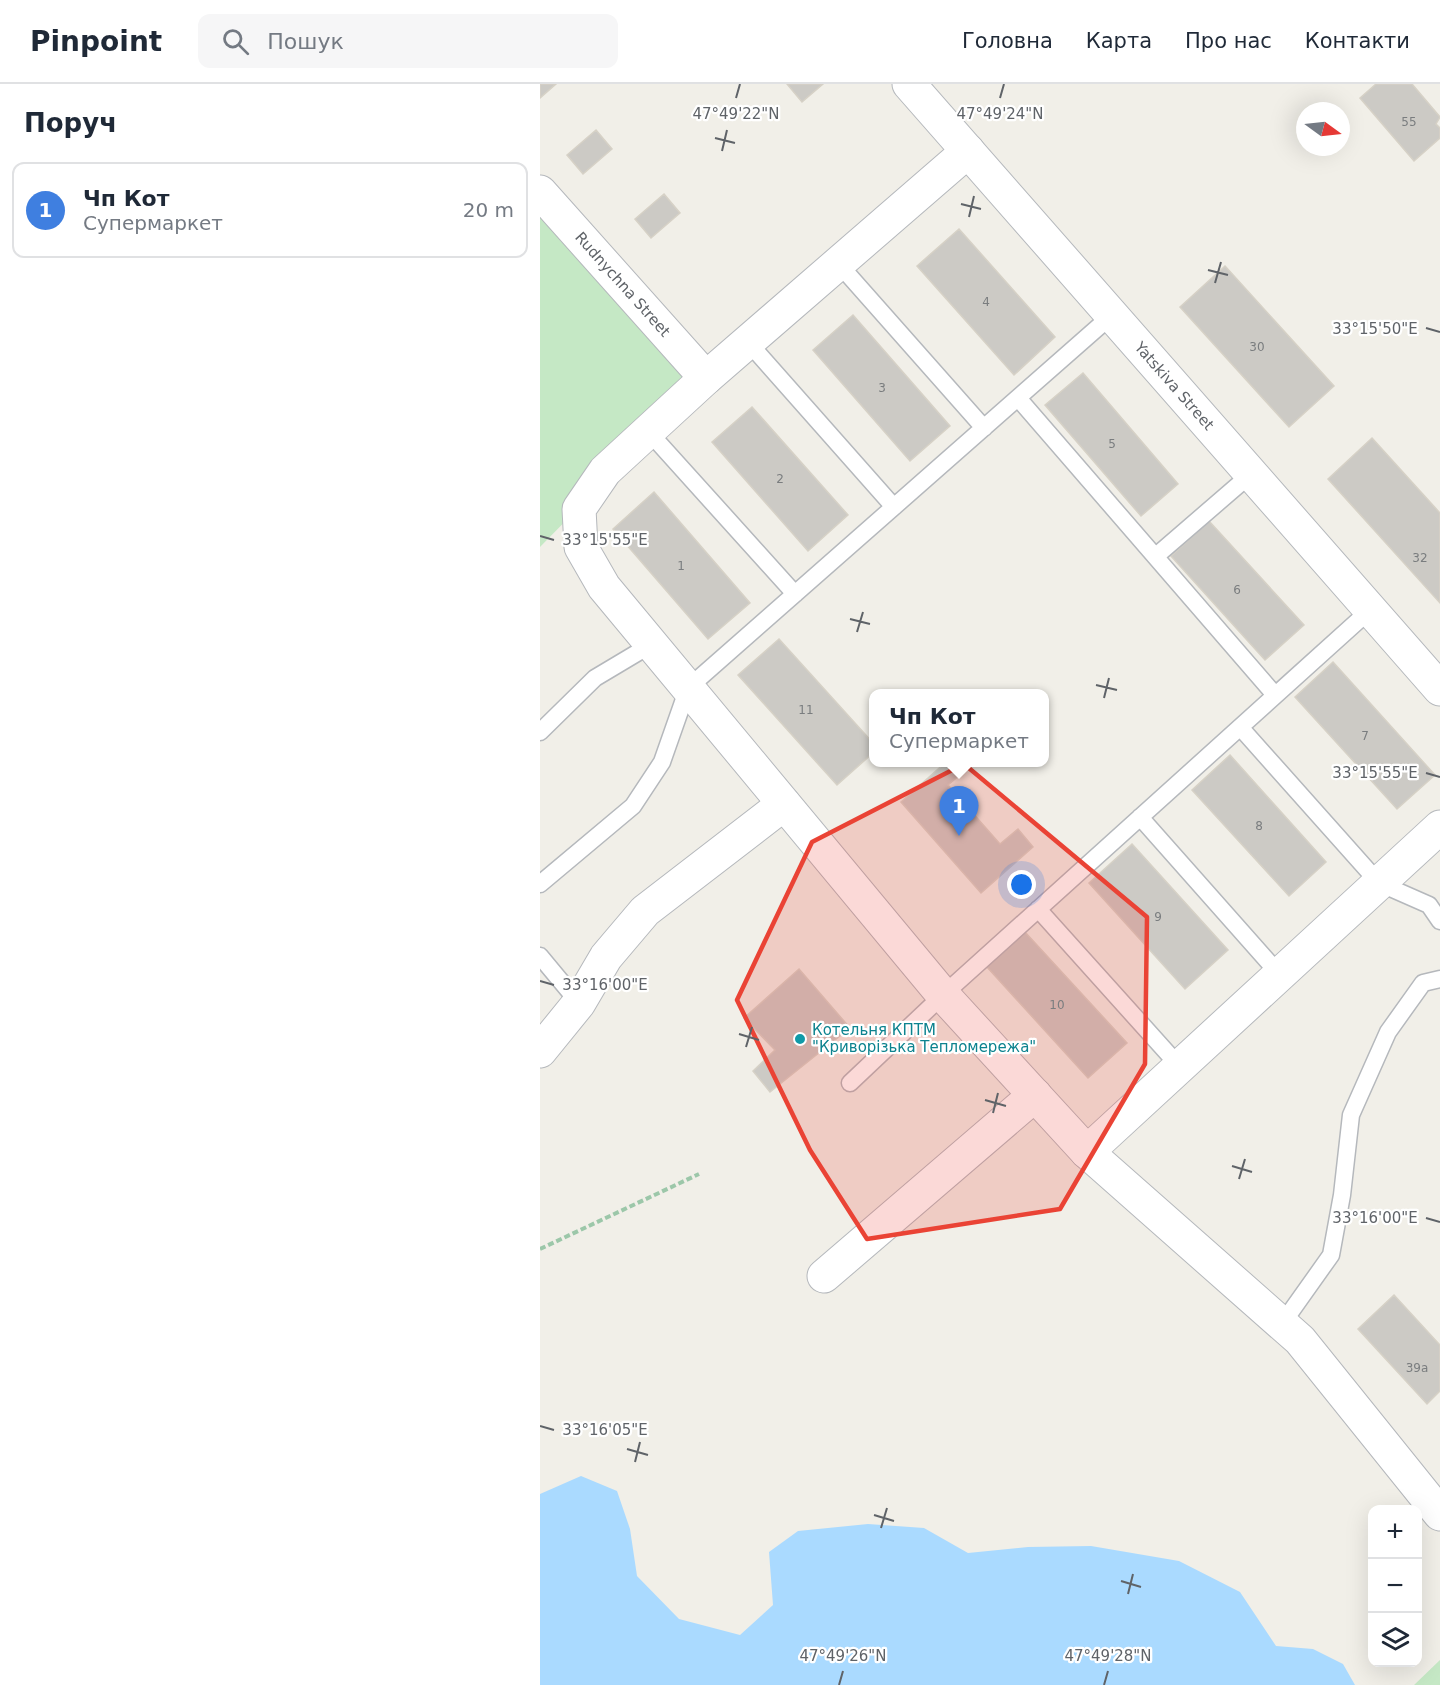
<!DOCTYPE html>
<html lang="uk">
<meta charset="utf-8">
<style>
:root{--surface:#fff;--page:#f6f6f7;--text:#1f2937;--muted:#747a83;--line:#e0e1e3;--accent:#ea580c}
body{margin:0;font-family:"DejaVu Sans",sans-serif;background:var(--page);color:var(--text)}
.controls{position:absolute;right:18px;bottom:18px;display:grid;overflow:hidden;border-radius:12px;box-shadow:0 6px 24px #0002}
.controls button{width:54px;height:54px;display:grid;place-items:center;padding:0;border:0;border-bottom:2px solid var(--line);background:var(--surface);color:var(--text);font:30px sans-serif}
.compass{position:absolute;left:756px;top:18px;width:54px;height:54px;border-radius:50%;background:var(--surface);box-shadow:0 6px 24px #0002;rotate:105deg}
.you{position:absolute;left:482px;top:801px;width:21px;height:21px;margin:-15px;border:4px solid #fff;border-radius:50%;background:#1a73e8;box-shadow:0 0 0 9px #1a73e833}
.badge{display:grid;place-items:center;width:39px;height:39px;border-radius:50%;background:var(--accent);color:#fff;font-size:20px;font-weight:700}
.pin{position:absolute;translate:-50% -50px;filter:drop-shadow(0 2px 3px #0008)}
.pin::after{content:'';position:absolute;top:32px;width:21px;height:18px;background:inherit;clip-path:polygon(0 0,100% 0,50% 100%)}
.popup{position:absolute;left:329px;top:605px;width:180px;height:78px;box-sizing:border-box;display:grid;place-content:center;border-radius:12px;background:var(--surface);filter:drop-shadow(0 2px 4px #0005);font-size:20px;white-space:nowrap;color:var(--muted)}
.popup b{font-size:22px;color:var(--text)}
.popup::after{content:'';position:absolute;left:50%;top:100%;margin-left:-12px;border:12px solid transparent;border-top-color:var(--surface)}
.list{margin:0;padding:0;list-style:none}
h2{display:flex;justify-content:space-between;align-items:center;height:78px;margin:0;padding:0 24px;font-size:26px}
h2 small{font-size:20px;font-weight:400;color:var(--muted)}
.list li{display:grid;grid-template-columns:39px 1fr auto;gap:18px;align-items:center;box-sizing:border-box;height:96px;margin:0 12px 12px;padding:0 12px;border:2px solid var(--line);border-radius:12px}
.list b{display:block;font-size:22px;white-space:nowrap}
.list p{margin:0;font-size:20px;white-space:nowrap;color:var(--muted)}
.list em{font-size:20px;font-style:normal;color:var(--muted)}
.icon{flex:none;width:33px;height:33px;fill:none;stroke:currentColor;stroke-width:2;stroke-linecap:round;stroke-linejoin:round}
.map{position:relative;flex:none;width:900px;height:1601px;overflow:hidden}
header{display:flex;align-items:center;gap:36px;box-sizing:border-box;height:84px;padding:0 30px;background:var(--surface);border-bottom:2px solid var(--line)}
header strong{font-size:28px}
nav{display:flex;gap:33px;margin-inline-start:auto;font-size:21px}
.search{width:420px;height:54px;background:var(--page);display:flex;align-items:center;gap:15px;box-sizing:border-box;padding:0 21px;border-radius:12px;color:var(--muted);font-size:22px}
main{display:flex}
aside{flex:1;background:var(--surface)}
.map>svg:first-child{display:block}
.green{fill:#c5e8c5}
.water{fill:#aadaff}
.building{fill:#cccac5;stroke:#d6d1c6;stroke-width:1.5}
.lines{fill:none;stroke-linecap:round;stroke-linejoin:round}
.lane-casing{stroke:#b5b8bc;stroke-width:19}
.street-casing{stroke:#b5b8bc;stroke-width:35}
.path{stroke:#9cc7a9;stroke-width:4;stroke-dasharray:6 3;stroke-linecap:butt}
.lane{stroke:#fff;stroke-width:16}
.street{stroke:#fff;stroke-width:33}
.marked{fill:#ea4335;fill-opacity:0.2;stroke:#ea4335;stroke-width:4.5;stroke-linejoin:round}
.ticks{fill:none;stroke:#5f6368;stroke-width:2}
.culture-dot{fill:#0f9aa8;stroke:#fff;stroke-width:2}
.labels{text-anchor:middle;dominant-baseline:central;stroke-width:4.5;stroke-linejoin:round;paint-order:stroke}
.number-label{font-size:12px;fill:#7a7d7f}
.street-label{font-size:15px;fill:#5f6368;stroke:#fff}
.culture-label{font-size:15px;fill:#0d838f;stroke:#fff;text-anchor:start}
.ticks-label{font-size:15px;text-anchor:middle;fill:#5f6368;stroke:#fff;stroke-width:4.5;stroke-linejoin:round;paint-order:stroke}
</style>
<header>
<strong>Pinpoint</strong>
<div class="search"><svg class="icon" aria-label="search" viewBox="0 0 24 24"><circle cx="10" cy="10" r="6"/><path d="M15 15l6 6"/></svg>Пошук</div>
<nav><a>Головна</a><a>Карта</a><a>Про нас</a><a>Контакти</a></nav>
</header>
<main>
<aside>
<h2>Поруч<small></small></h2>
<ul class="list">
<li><span class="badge" style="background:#3f7fe0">1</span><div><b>Чп Кот</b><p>Супермаркет</p></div><em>20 m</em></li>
</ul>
</aside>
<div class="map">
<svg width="900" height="1601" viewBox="0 0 900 1601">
<rect width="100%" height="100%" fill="#f1efe8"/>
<path class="green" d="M0,108L166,294L0,463Z
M900,1576V1601H874Z"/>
<path class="water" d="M41,1392L77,1407L90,1445L97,1492L139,1535L200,1551L233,1521L229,1468L258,1447L328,1440L384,1444L428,1469L488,1463L551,1462L639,1477L700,1508L736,1562L773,1565L803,1580L815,1601H0V1410Z"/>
<path class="building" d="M0,0H16L0,14Z
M247,0H283L262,18Z
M836,0H872L900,33L896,40L900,44V54L874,77L820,14Z
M56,46L72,65L43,90L27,71Z
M124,110L140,129L111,154L95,135Z
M419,145L515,253L474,291L377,182Z
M685,182L794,302L749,343L640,223Z
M313,231L410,342L370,377L273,266Z
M543,289L638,400L601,432L505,321Z
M212,323L308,431L268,467L172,358Z
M832,354L900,429V519L788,395Z
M114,408L210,519L168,555L73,445Z
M669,437L764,541L725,576L631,472Z
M239,555L334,660V668L297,701L198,591Z
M793,578L895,691L857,725L755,613Z
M690,671L786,778L749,812L652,706Z
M406,678H421L427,685L408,701L460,760L478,745L493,763L441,809L361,718Z
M592,760L688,866L645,905L549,799Z
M485,848L587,959L548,994L447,883Z
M259,885L310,944L230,1008L213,987L235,966L204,934Z
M854,1211L900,1261V1307L887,1320L818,1245Z"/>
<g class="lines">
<g class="lane-casing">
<path id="lane" d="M298,179L444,344
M208,258L354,423
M478,314L735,611
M108,347L255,510
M616,472L711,390
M700,643L839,799L889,821L900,837
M0,648L55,594L112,560
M600,733L740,891
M0,800L93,722L122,678L148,604L572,231
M498,825L640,983
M0,872L39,919
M310,999L403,911L830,526
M742,1240L791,1171L802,1111L811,1031L848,948L883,899L900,895"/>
</g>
<g class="street-casing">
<g id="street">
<path id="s1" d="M369,0L900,605"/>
<path d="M428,67L166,294L65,387L39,425L41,463L64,503L403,911L547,1068L760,1256L900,1430"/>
<path id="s2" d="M0,108L166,294"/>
<path d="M0,967L39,919L66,873L105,827L244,720"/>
<path d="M547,1068L900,743"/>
<path d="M284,1192L495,1011"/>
</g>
</g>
<path class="path" d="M0,1165L159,1090"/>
<use href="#lane" class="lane"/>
<use href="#street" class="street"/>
</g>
<path class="marked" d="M424,680L607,833L605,980L520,1125L327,1155L270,1066L197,916L272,758Z"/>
<path class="ticks" d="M196,14L200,0M460,14L464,0M175,54L195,59M182,67L187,46M421,120L441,125M429,133L434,112M668,186L688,191M675,199L681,178M886,244L900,248M0,452L14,456M310,535L330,540M317,548L323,528M556,601L577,606M564,614L569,594M886,689L900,693M0,897L14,901M199,950L219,956M206,963L212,943M445,1016L466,1022M453,1029L458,1009M692,1082L712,1088M699,1095L705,1075M886,1134L900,1138M0,1342L14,1346M87,1365L108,1371M95,1378L100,1358M334,1431L354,1437M341,1444L347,1424M581,1497L601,1503M588,1510L593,1490M299,1601L303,1587M564,1601L568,1587"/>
<circle class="culture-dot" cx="260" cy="955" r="6"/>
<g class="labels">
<g class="number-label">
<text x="869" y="38">55</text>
<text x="446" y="218">4</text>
<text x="717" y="263">30</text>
<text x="342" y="304">3</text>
<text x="572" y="360">5</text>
<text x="240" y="395">2</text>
<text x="880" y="474">32</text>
<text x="141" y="482">1</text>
<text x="697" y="506">6</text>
<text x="266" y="626">11</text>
<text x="825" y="652">7</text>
<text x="719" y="742">8</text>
<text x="618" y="833">9</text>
<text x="517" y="921">10</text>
<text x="877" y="1284">39а</text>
</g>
<g class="street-label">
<text stroke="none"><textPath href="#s2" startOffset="124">Rudnychna Street</textPath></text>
<text stroke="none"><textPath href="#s1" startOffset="402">Yatskiva Street</textPath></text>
</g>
<g class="culture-label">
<text x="272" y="946">Котельня КПТМ<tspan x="272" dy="17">"Криворізька Тепломережа"</tspan></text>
</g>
</g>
<g class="ticks-label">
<text x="196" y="35">47°49'22"N</text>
<text x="460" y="35">47°49'24"N</text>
<text x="835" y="250">33°15'50"E</text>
<text x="65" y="461">33°15'55"E</text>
<text x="835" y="694">33°15'55"E</text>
<text x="65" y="906">33°16'00"E</text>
<text x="835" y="1139">33°16'00"E</text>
<text x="65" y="1351">33°16'05"E</text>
<text x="303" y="1577">47°49'26"N</text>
<text x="568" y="1577">47°49'28"N</text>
</g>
</svg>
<div class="controls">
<button>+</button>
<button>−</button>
<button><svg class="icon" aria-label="layers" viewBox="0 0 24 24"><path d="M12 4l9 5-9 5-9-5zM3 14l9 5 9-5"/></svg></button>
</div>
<svg class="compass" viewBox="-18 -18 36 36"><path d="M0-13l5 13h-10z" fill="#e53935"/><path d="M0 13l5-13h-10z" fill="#747a83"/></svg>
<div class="you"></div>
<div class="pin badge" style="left:419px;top:752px;background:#3f7fe0">1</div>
<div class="popup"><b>Чп Кот</b>Супермаркет</div>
</div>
</main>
